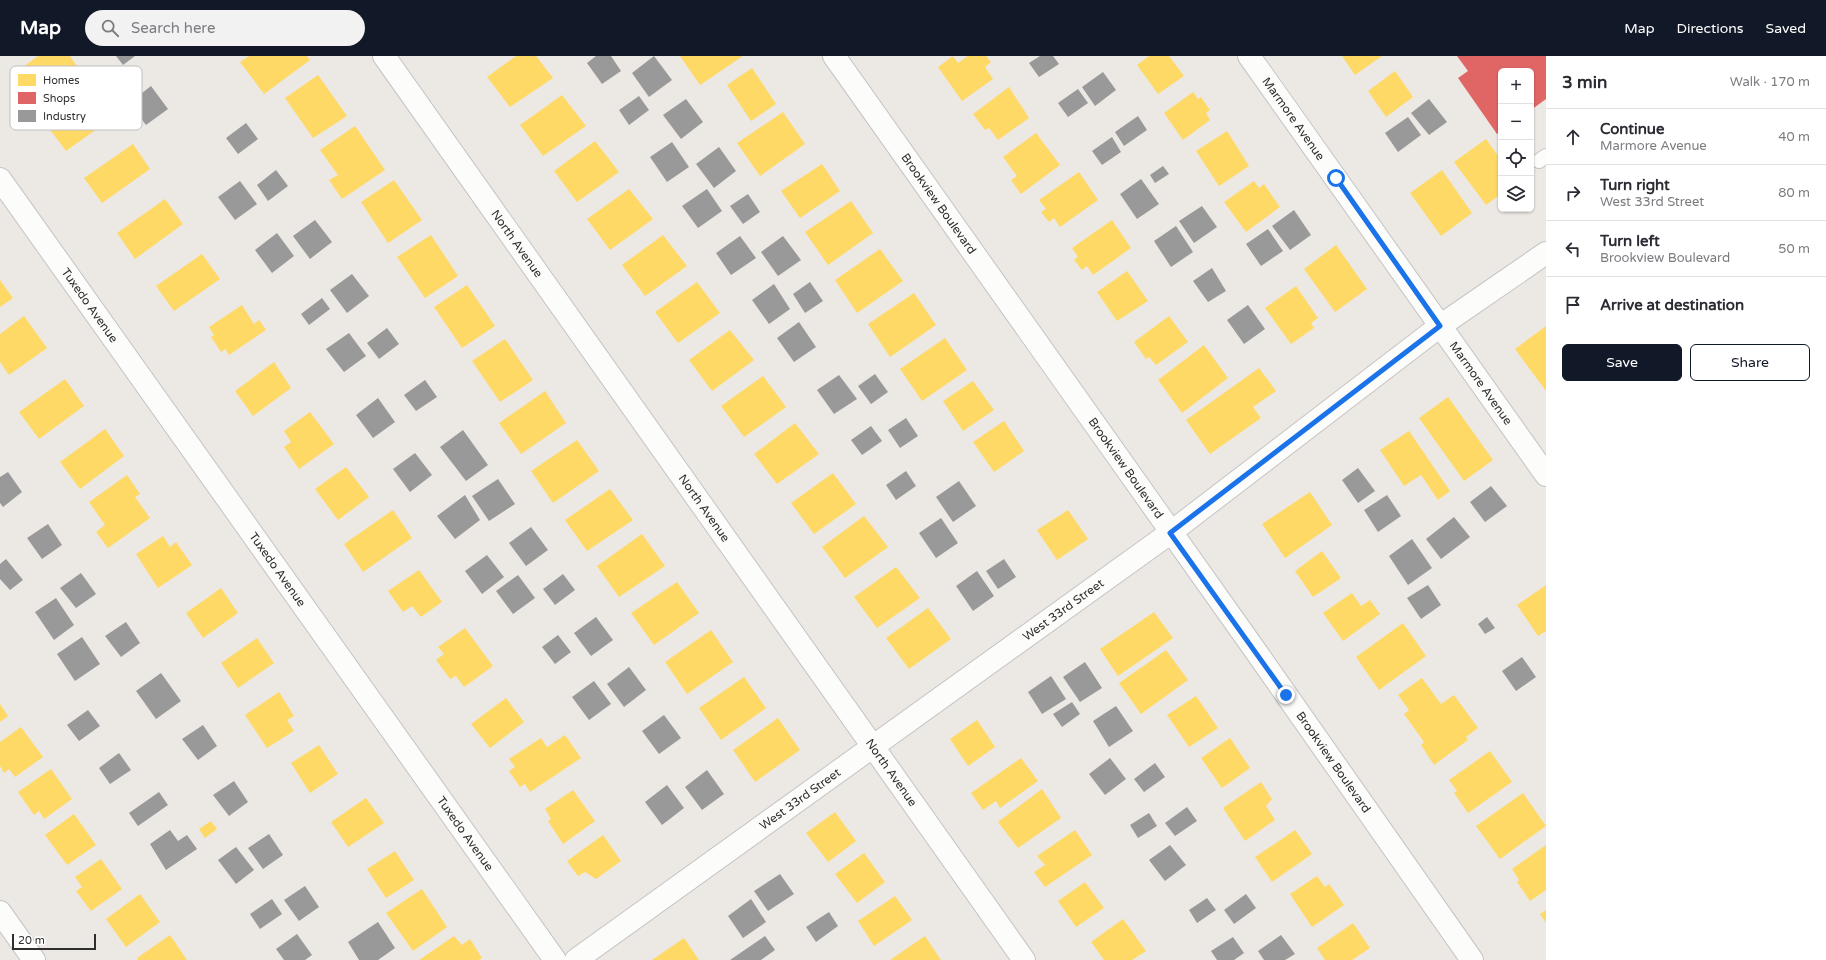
<!DOCTYPE html>
<meta charset="utf-8">
<style>
:root{--surface:#fff;--page:#f2f2f3;--text:#2b2b33;--muted:#7c7c81;--line:#e1e1e2;--accent:#111827}
body{margin:0;font-family:"Varela Round",sans-serif;background:var(--page);color:var(--text)}
.controls{position:absolute;right:12px;top:12px;display:grid;overflow:hidden;border-radius:6px;box-shadow:0 1px 3px #0004}
.controls button{width:36px;height:36px;display:grid;place-items:center;padding:0;border:0;border-bottom:1px solid var(--line);background:var(--surface);color:var(--text);font:20px sans-serif}
.scale{position:absolute;left:12px;bottom:10px;width:84px;box-sizing:border-box;padding-left:4px;border:2px solid #2e2e2e;border-top:0;font-size:11px;line-height:14px;white-space:nowrap;color:#2e2e2e;-webkit-text-stroke:3px #fff;paint-order:stroke}
.stop{position:absolute;width:12px;height:12px;margin:-9px;border:3px solid #1a73e8;border-radius:50%;background:#fff}
.stop.end{background:#1a73e8;border-color:#fff;box-shadow:0 1px 4px #0008}
.list{margin:0;padding:0;list-style:none}
h2{display:flex;justify-content:space-between;align-items:center;height:52px;margin:0;padding:0 16px;font-size:17px}
h2 small{font-size:13px;font-weight:400;color:var(--muted)}
.list li{display:grid;grid-template-columns:26px 1fr auto;gap:12px;align-items:center;box-sizing:border-box;height:56px;padding:0 16px;border-top:1px solid var(--line)}
.list b{display:block;font-size:15px;white-space:nowrap}
.list p{margin:0;font-size:13px;white-space:nowrap;color:var(--muted)}
.list em{font-size:13px;font-style:normal;color:var(--muted)}
.actions{display:flex;gap:8px;padding:12px 16px}
.actions a{flex:1;padding:9px 0;border:1px solid var(--accent);border-radius:6px;text-align:center;font-size:14px;color:var(--accent)}
.actions .main{background:var(--accent);color:#fff}
.icon{flex:none;width:22px;height:22px;fill:none;stroke:currentColor;stroke-width:2;stroke-linecap:round;stroke-linejoin:round}
.map{position:relative;flex:none;width:1546px;height:904px;overflow:hidden}
header{display:flex;align-items:center;gap:24px;box-sizing:border-box;height:56px;padding:0 20px;background:var(--accent);color:#fff}
header strong{font-size:19px}
nav{display:flex;gap:22px;margin-inline-start:auto;font-size:14px}
.search{width:280px;height:36px;background:var(--page);display:flex;align-items:center;gap:10px;box-sizing:border-box;padding:0 14px;border-radius:22px;color:var(--muted);font-size:15px}
main{display:flex}
aside{flex:1;background:var(--surface)}
.map>svg:first-child{display:block}
.homes{fill:#ffd966}
.shops{fill:#e06666}
.industry{fill:#999}
.lines{fill:none;stroke-linecap:round;stroke-linejoin:round}
.lane-casing{stroke:#c5c4c5;stroke-width:16}
.street-casing{stroke:#c5c4c5;stroke-width:24}
.lane{stroke:#fcfcfb;stroke-width:14}
.street{stroke:#fcfcfb;stroke-width:22}
.route{stroke:#1a73e8;stroke-width:5}
.labels{text-anchor:middle;dominant-baseline:central;stroke-width:4;stroke-linejoin:round;paint-order:stroke}
.street-label{font-size:12px;fill:#2e2e2e;stroke:#fff}
.key{fill:#fff;stroke:#c0c0c0;stroke-width:1}
.key-label{font-size:11px;fill:#2e2e2e}
</style>
<header>
<strong>Map</strong>
<div class="search"><svg class="icon" aria-label="search" viewBox="0 0 24 24"><circle cx="10" cy="10" r="6"/><path d="M15 15l6 6"/></svg>Search here</div>
<nav><a>Map</a><a>Directions</a><a>Saved</a></nav>
</header>
<main>
<div class="map">
<svg width="1546" height="904" viewBox="0 0 1546 904">
<rect width="100%" height="100%" fill="#ece8e4"/>
<path class="homes" d="M38,0H70L85,22L48,48L23,11Z
M249,0H307L310,4L264,38L240,6Z
M516,0H536L553,22L510,51L487,21Z
M680,0H743L700,29Z
M953,0L958,7L968,0H986L991,6L985,11L993,23L962,45L938,11Z
M1149,0H1169L1184,20L1158,38L1137,9Z
M1342,0H1382L1355,19Z
M752,12L776,48L751,65L727,29Z
M1395,15L1413,41L1386,61L1368,35Z
M318,19L347,60L313,82L285,42Z
M1009,31L1029,62L998,84L989,72L985,74L973,58Z
M1193,36L1198,43L1201,41L1210,54L1206,57L1210,64L1183,84L1164,57Z
M562,39L586,70L543,100L520,69Z
M83,45L101,70L66,95L48,71Z
M783,56L805,88L760,120L737,87Z
M355,70L385,114L342,143L329,124L338,119L320,94Z
M1227,75L1249,110L1219,130L1196,95Z
M1036,77L1060,109L1021,138L1011,124L1017,120L1003,101Z
M1486,83L1501,104V138L1486,149L1454,106Z
M595,85L619,116L577,146L554,115Z
M133,88L150,113L102,147L84,122Z
M822,108L840,135L800,162L781,135Z
M1442,114L1472,157L1441,180L1410,137Z
M1079,116L1098,144L1060,171L1054,162L1049,166L1041,156L1046,153L1039,144Z
M394,124L422,164L388,187L361,146Z
M1254,125L1259,132L1264,128L1280,151L1246,176L1224,146Z
M629,133L653,163L610,194L587,163Z
M165,143L183,168L135,203L117,177Z
M851,145L873,177L828,209L805,176Z
M1112,164L1131,192L1093,219L1087,210L1082,214L1074,204L1078,201L1072,192Z
M431,179L458,220L425,242L397,201Z
M663,179L687,210L645,240L622,209Z
M1336,189L1367,233L1335,256L1304,213Z
M880,193L903,225L857,257L835,224Z
M202,198L220,223L174,255L156,230Z
M1127,215L1148,245L1117,265L1097,236Z
M0,224L13,242L0,251Z
M697,226L720,257L678,287L655,256Z
M467,229L495,270L462,292L434,251Z
M1296,230L1318,262L1311,267L1314,272L1291,288L1265,252Z
M914,237L936,269L890,301L868,268Z
M242,249L254,268L259,264L266,274L229,299L225,293L221,296L211,281L214,279L209,271Z
M24,260L47,292L9,319L0,306V278Z
M1169,260L1188,286L1156,309L1149,301L1146,303L1134,286Z
M1546,270V335L1515,293Z
M730,274L754,304L712,335L689,304Z
M945,282L967,314L922,345L900,313Z
M505,283L533,324L500,346L472,305Z
M1204,289L1228,322L1182,357L1158,324Z
M274,306L291,332L253,360L235,335Z
M1259,312L1276,335L1253,351L1261,362L1210,398L1186,364Z
M763,320L786,351L744,381L721,350Z
M65,323L84,350L39,383L19,356Z
M973,325L994,354L963,375L943,345Z
M545,335L566,367L521,398L499,367Z
M1448,341L1493,404L1464,425L1419,362Z
M310,356L334,388L299,413L284,391L291,386L284,375Z
M1004,365L1024,395L994,416L973,386Z
M795,367L819,398L777,428L754,398Z
M105,373L124,400L80,433L60,406Z
M1409,375L1450,435L1438,444L1421,419L1404,430L1380,394Z
M577,384L599,415L553,447L531,415Z
M346,411L369,441L338,464L315,433Z
M833,417L856,448L814,478L791,447Z
M127,419L140,438L135,441L150,462L108,492L96,476L105,469L89,446Z
M610,433L633,464L587,495L565,464Z
M1310,436L1332,469L1285,502L1262,468Z
M393,454L412,482L363,516L344,488Z
M1068,454L1088,483L1057,504L1037,474Z
M864,460L888,491L845,522L822,491Z
M642,478L665,510L619,541L597,510Z
M163,480L170,491L176,486L192,509L158,532L136,498Z
M1322,495L1341,522L1313,541L1295,515Z
M896,511L920,542L877,572L854,541Z
M419,514L442,546L421,561L412,550L403,556L388,535Z
M677,526L699,557L654,589L631,557Z
M1546,529V575L1538,580L1517,549Z
M221,532L238,557L203,582L186,557Z
M1352,537L1361,550L1370,544L1380,558L1343,585L1323,557Z
M928,552L951,583L909,613L886,582Z
M1154,556L1173,582L1118,620L1100,593Z
M1403,567L1426,600L1379,634L1356,601Z
M465,572L493,610L464,631L456,620L450,623L436,604L444,598L438,591Z
M711,574L733,606L687,638L665,606Z
M257,582L274,607L238,632L221,607Z
M1166,594L1188,624L1141,658L1119,627Z
M744,621L766,652L721,684L699,652Z
M1422,622L1441,648L1454,639L1478,672L1466,681L1468,684L1434,709L1421,689L1424,686L1404,658L1409,654L1398,639Z
M279,636L294,660L287,664L294,675L267,692L245,659Z
M1196,640L1218,672L1189,691L1167,659Z
M506,642L524,666L490,692L471,668Z
M0,648L8,660L0,666Z
M778,662L800,694L755,726L733,694Z
M977,664L995,691L968,710L950,683Z
M21,671L43,701L15,721L9,713L4,717L0,710V686Z
M565,679L581,702L530,736L525,728L520,731L509,715L515,711L509,703L541,682L547,691Z
M1230,682L1250,712L1222,732L1201,702Z
M319,689L338,718L310,737L291,707Z
M1490,695L1512,726L1468,757L1454,737L1457,735L1449,724Z
M1021,702L1038,725L1000,752L996,745L983,754L971,737Z
M51,713L72,743L44,763L39,755L34,759L18,736Z
M1261,726L1272,743L1266,750L1275,764L1245,785L1223,752Z
M1042,733L1061,762L1018,792L998,766Z
M573,734L595,765L563,788L548,765L551,763L545,753Z
M1523,737L1546,770L1500,803L1476,770Z
M366,742L384,767L348,791L331,766Z
M835,756L856,785L828,806L806,777Z
M74,758L96,789L67,809L45,779Z
M211,765L217,773L205,782L199,773Z
M1075,774L1092,799L1045,831L1034,816L1045,809L1037,800Z
M1295,774L1312,798L1272,826L1255,801Z
M603,779L621,805L596,823L585,816L578,820L567,805Z
M1546,789V834L1530,845L1517,826L1519,824L1512,813Z
M395,795L414,824L386,842L367,813Z
M864,797L885,826L857,847L835,818Z
M101,803L122,833L91,855L76,835L82,831L75,821Z
M1317,820L1325,831L1329,828L1344,849L1312,871L1290,838Z
M1085,826L1104,852L1076,871L1058,845Z
M422,833L447,871L413,895L386,857Z
M140,838L160,866L126,891L106,863Z
M895,840L912,864L874,890L858,865Z
M1546,854V867L1540,858Z
M1123,863L1146,895L1132,904H1104L1091,886Z
M1353,867L1370,892L1352,904H1325L1317,892Z
M170,879L187,904H138L137,902Z
M454,880L462,889L470,883L482,902L479,904H419Z
M925,880L941,904H890Z
M684,882L699,904H652Z"/>
<path class="shops" d="M1457,0H1546V43L1531,54V15H1501V75L1497,78L1458,22L1468,15Z"/>
<path class="industry" d="M116,0H135L123,9Z
M596,0H611L621,15L602,28L587,7Z
M654,0L672,24L649,41L632,17Z
M1040,0H1053L1059,8L1039,21L1029,7Z
M1103,16L1116,34L1095,50L1082,31Z
M151,30L168,53L146,69L129,47Z
M1078,33L1088,47L1068,61L1058,47Z
M639,40L649,54L629,69L619,54Z
M686,43L703,66L681,83L663,59Z
M1429,43L1447,66L1429,79L1411,57Z
M1138,60L1147,74L1124,90L1115,76Z
M1408,61L1421,79L1398,96L1385,77Z
M246,67L258,83L238,98L226,82Z
M1112,81L1121,96L1102,109L1092,95Z
M672,86L689,111L667,126L650,101Z
M719,91L736,115L714,132L696,108Z
M1163,110L1169,118L1155,127L1150,119Z
M276,114L288,130L268,145L257,129Z
M1141,123L1159,148L1137,163L1120,138Z
M240,125L257,148L235,164L218,141Z
M707,133L722,155L698,172L682,150Z
M748,138L760,156L743,168L730,150Z
M1202,150L1217,171L1194,187L1179,165Z
M1294,154L1311,179L1290,194L1272,170Z
M315,164L332,186L310,203L293,180Z
M1176,170L1193,196L1171,211L1154,185Z
M1268,173L1283,195L1261,210L1246,188Z
M277,177L294,200L272,217L255,194Z
M740,180L756,202L731,219L716,197Z
M783,180L801,204L778,220L761,196Z
M1212,212L1226,235L1208,246L1193,225Z
M352,218L369,240L347,257L330,234Z
M810,226L823,245L805,257L793,238Z
M774,228L790,253L769,268L752,244Z
M322,242L330,253L309,269L301,258Z
M1248,249L1265,273L1244,288L1227,264Z
M799,266L816,291L794,306L777,282Z
M387,272L399,288L379,303L367,287Z
M349,277L366,300L344,316L326,293Z
M875,318L888,336L871,348L858,330Z
M839,319L857,343L834,358L817,334Z
M425,324L437,341L416,355L404,339Z
M378,342L395,366L373,382L356,359Z
M906,362L918,380L900,392L888,374Z
M871,370L882,385L862,399L851,384Z
M463,374L488,409L466,425L440,391Z
M415,397L432,419L410,436L393,413Z
M1358,412L1375,435L1358,447L1342,424Z
M906,415L916,430L896,444L886,429Z
M8,416L22,436L3,451L0,447V421Z
M498,423L515,448L489,465L472,440Z
M959,425L976,450L953,466L936,441Z
M1491,430L1507,450L1485,466L1470,446Z
M465,439L480,464L455,483L437,460Z
M1387,439L1401,460L1378,476L1364,454Z
M1454,461L1470,481L1441,503L1426,483Z
M941,462L958,487L936,502L919,477Z
M48,468L62,489L42,503L27,482Z
M531,471L548,494L526,510L509,487Z
M1412,483L1432,512L1408,529L1389,500Z
M487,499L504,521L482,538L465,515Z
M6,503L23,524L10,534L0,523V508Z
M1004,503L1016,521L998,533L986,515Z
M977,515L994,540L973,555L956,530Z
M81,517L96,538L76,552L60,532Z
M563,518L575,534L555,549L543,533Z
M518,519L535,542L513,558L496,535Z
M1428,529L1441,549L1421,563L1407,542Z
M56,542L74,569L54,584L35,556Z
M596,561L613,584L591,600L574,577Z
M1487,561L1495,572L1485,578L1478,568Z
M126,566L140,587L121,601L105,580Z
M558,579L571,596L555,608L542,591Z
M82,581L100,608L75,625L57,598Z
M1522,601L1536,621L1516,635L1502,615Z
M1085,606L1102,632L1080,646L1063,621Z
M629,611L646,634L624,651L607,628Z
M161,617L181,645L156,663L136,635Z
M1051,620L1066,643L1042,658L1028,636Z
M594,625L611,648L589,664L572,641Z
M1072,646L1080,658L1062,671L1053,658Z
M1116,650L1133,675L1109,691L1093,665Z
M88,654L100,670L79,685L67,669Z
M664,659L681,682L659,698L642,675Z
M203,669L217,690L198,704L182,683Z
M119,697L131,714L110,728L99,712Z
M1110,702L1126,723L1105,739L1089,718Z
M1155,707L1165,721L1144,736L1134,723Z
M707,714L724,738L702,754L685,731Z
M234,725L248,746L229,760L213,739Z
M667,729L684,752L662,769L645,746Z
M159,736L168,749L138,770L129,757Z
M1187,751L1197,765L1175,780L1165,767Z
M1149,757L1157,770L1138,782L1130,769Z
M170,774L178,785L187,779L197,793L166,814L150,788Z
M269,778L283,799L263,813L248,792Z
M1170,789L1186,809L1165,825L1149,804Z
M236,791L254,814L236,828L218,804Z
M780,818L794,838L768,855L754,835Z
M305,830L319,851L299,865L284,844Z
M1246,838L1256,852L1234,868L1224,854Z
M1207,842L1216,854L1197,867L1189,854Z
M272,843L282,858L260,873L250,858Z
M751,843L766,866L743,882L728,860Z
M829,856L838,870L816,886L806,871Z
M378,866L395,892L378,904H359L348,886Z
M297,878L312,899L305,904H284L276,893Z
M1281,879L1295,898L1285,904H1264L1258,895Z
M765,880L775,894L761,904H730Z
M1233,881L1244,897L1234,904H1217L1211,895Z"/>
<g class="lines">
<g class="lane-casing">
<path id="lane" d="M1539,105L1546,100"/>
</g>
<g class="street-casing">
<g id="street">
<path id="s1" d="M384,0L1024,904"/>
<path id="s2" d="M834,0L1257,597L1472,904"/>
<path id="s3" d="M1249,0L1546,419"/>
<path id="s4" d="M0,123L555,904"/>
<path d="M0,856L34,904"/>
<path id="s5" d="M576,904L1170,477L1440,270L1546,197"/>
</g>
</g>
<use href="#lane" class="lane"/>
<use href="#street" class="street"/>
</g>
<g class="lines">
<path class="route" d="M1286,639L1170,477L1440,270L1336,122"/>
</g>
<g class="labels">
<g class="street-label">
<text stroke="none"><textPath href="#s3" startOffset="77">Marmore Avenue</textPath></text>
<text stroke="none"><textPath href="#s2" startOffset="181">Brookview Boulevard</textPath></text>
<text stroke="none"><textPath href="#s1" startOffset="230">North Avenue</textPath></text>
<text stroke="none"><textPath href="#s4" startOffset="155">Tuxedo Avenue</textPath></text>
<text stroke="none"><textPath href="#s3" startOffset="401">Marmore Avenue</textPath></text>
<text stroke="none"><textPath href="#s2" startOffset="505">Brookview Boulevard</textPath></text>
<text stroke="none"><textPath href="#s1" startOffset="554">North Avenue</textPath></text>
<text stroke="none"><textPath href="#s4" startOffset="479">Tuxedo Avenue</textPath></text>
<text stroke="none"><textPath href="#s5" startOffset="600">West 33rd Street</textPath></text>
<text stroke="none"><textPath href="#s2" startOffset="865">Brookview Boulevard</textPath></text>
<text stroke="none"><textPath href="#s1" startOffset="878">North Avenue</textPath></text>
<text stroke="none"><textPath href="#s5" startOffset="276">West 33rd Street</textPath></text>
<text stroke="none"><textPath href="#s4" startOffset="803">Tuxedo Avenue</textPath></text>
</g>
</g>
<rect x="10" y="10" width="132" height="64" rx="6" class="key"/>
<rect x="18" y="18" width="18" height="12" fill="#ffd966"/>
<rect x="18" y="36" width="18" height="12" fill="#e06666"/>
<rect x="18" y="54" width="18" height="12" fill="#999"/>
<g class="key-label">
<text x="43" y="28">Homes</text>
<text x="43" y="46">Shops</text>
<text x="43" y="64">Industry</text>
</g>
</svg>
<div class="controls">
<button>+</button>
<button>−</button>
<button><svg class="icon" aria-label="locate" viewBox="0 0 24 24"><circle cx="12" cy="12" r="6"/><path d="M12 2v4M12 18v4M2 12h4M18 12h4"/></svg></button>
<button><svg class="icon" aria-label="layers" viewBox="0 0 24 24"><path d="M12 4l9 5-9 5-9-5zM3 14l9 5 9-5"/></svg></button>
</div>
<div class="scale">20 m</div>
<div class="stop" style="left:1336px;top:122px"></div>
<div class="stop end" style="left:1286px;top:639px"></div>
</div>
<aside>
<h2>3 min<small>Walk · 170 m</small></h2>
<ul class="list">
<li><svg class="icon" aria-label="ahead" viewBox="0 0 24 24"><path d="M12 20V5M6 11l6-6 6 6"/></svg><div><b>Continue</b><p>Marmore Avenue</p></div><em>40 m</em></li>
<li><svg class="icon" aria-label="right" viewBox="0 0 24 24"><path d="M7 20v-9h11M14 6l5 5-5 5"/></svg><div><b>Turn right</b><p>West 33rd Street</p></div><em>80 m</em></li>
<li><svg class="icon" aria-label="left" viewBox="0 0 24 24"><path d="M17 20v-9H6M10 6l-5 5 5 5"/></svg><div><b>Turn left</b><p>Brookview Boulevard</p></div><em>50 m</em></li>
<li><svg class="icon" aria-label="arrive" viewBox="0 0 24 24"><path d="M6 21V4h12l-3 4 3 4H6"/></svg><div><b>Arrive at destination</b></div></li>
</ul>
<div class="actions"><a class="main">Save</a><a>Share</a></div>
</aside>
</main>
